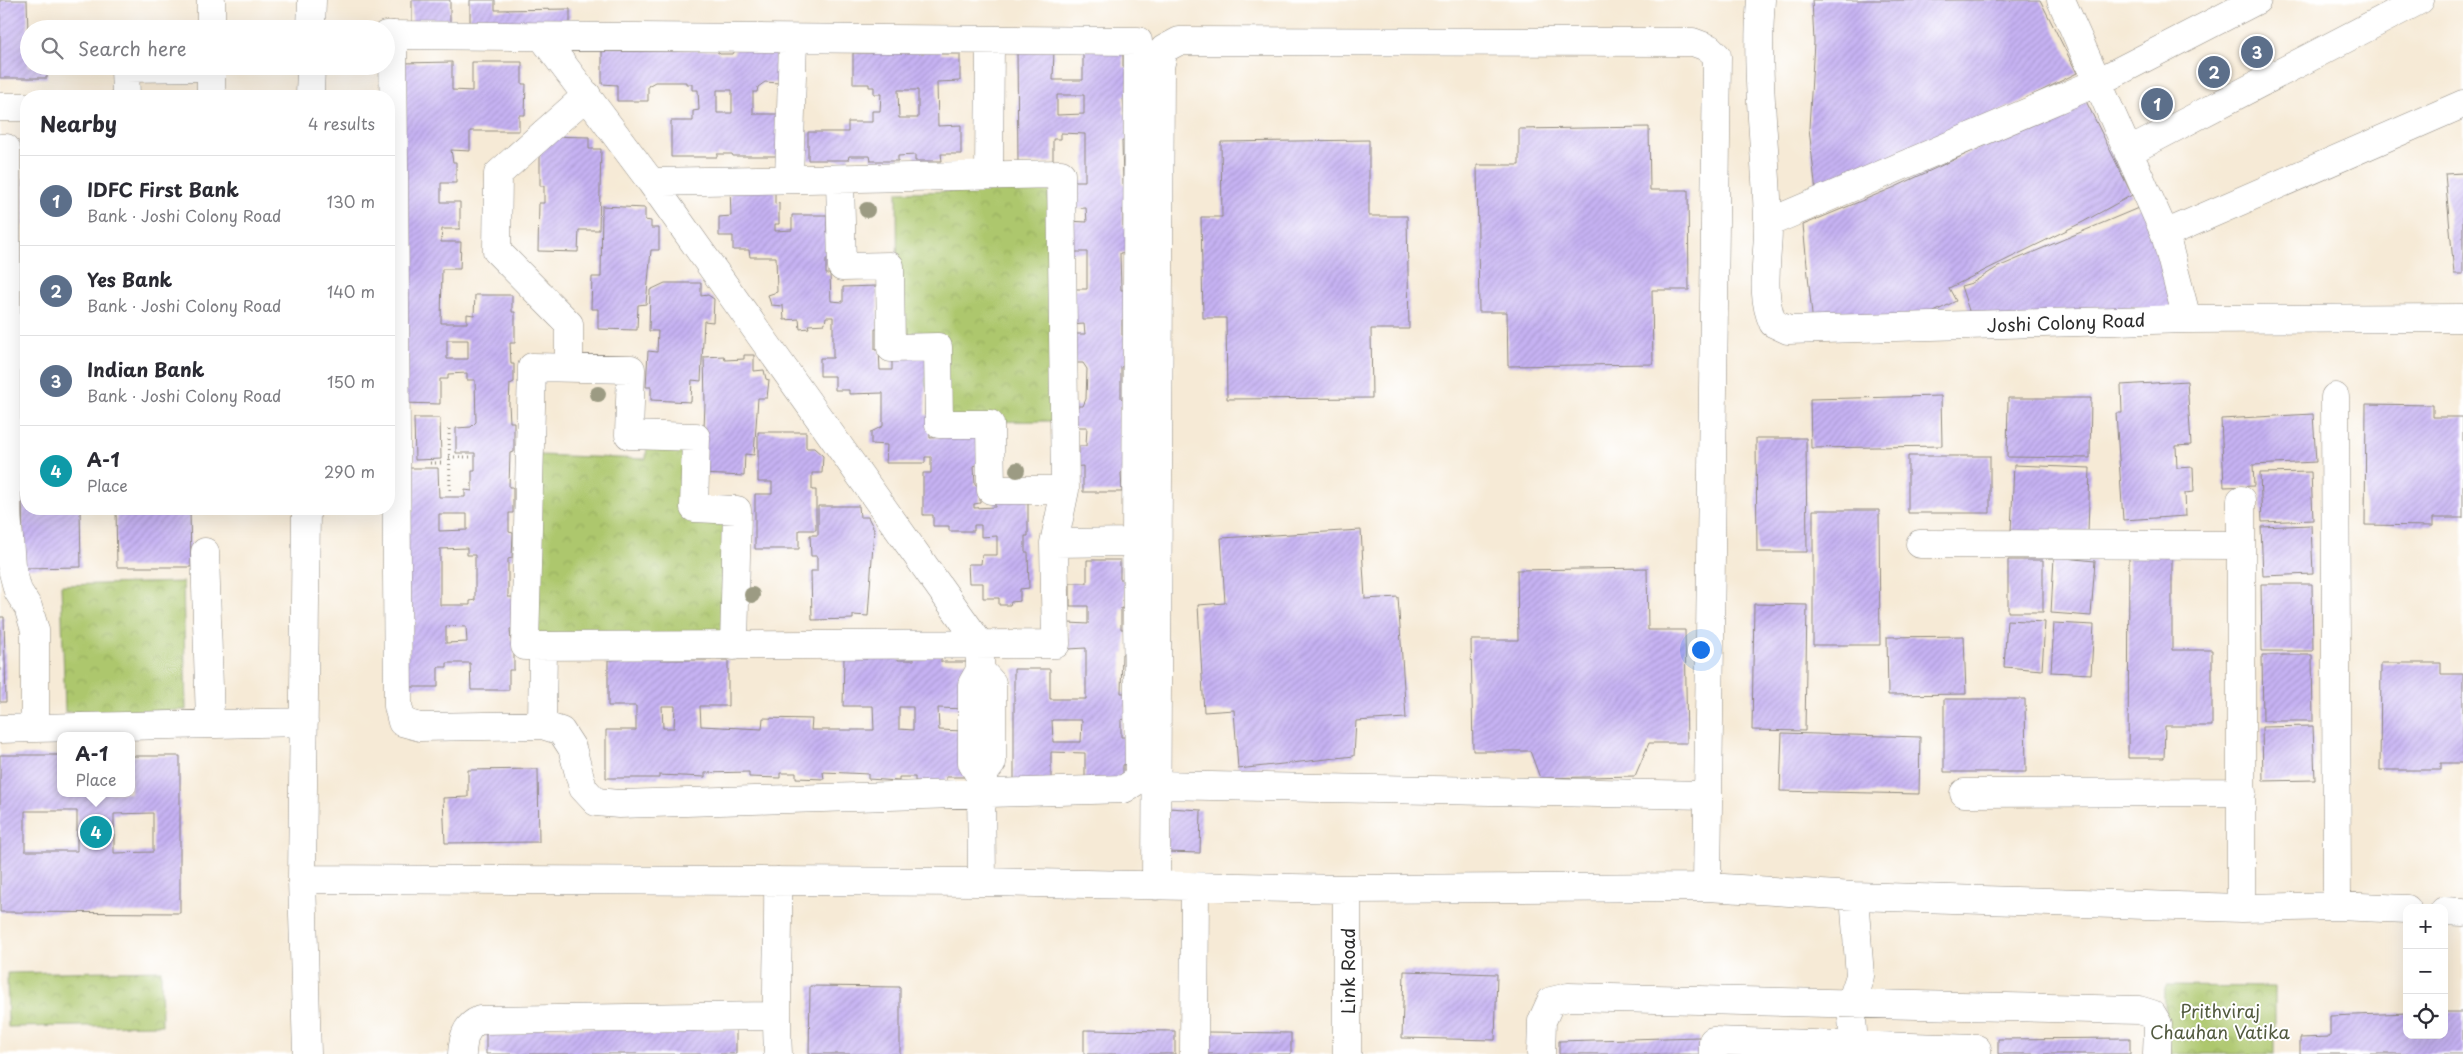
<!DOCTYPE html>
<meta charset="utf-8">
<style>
:root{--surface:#fff;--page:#f2f2f3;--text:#2b2b33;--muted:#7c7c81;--line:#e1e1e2;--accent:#b5179e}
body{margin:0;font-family:"Playpen Sans",sans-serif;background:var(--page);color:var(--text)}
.controls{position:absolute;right:15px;bottom:15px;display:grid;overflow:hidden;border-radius:10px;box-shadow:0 5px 20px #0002}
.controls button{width:45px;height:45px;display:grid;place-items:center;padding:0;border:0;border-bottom:1px solid var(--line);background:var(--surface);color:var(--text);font:25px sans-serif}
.you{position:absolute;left:1700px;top:649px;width:18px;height:18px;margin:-12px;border:4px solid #fff;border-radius:50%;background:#1a73e8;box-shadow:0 0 0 8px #1a73e833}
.badge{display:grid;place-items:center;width:32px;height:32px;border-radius:50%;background:var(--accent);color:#fff;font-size:16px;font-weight:700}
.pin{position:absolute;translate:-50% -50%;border:2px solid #fff;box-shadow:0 1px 5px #0006}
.popup{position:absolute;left:57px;top:732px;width:78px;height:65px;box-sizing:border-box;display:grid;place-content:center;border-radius:10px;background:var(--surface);filter:drop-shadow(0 1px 4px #0005);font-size:16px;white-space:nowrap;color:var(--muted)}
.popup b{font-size:19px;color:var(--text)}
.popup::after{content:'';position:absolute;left:50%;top:100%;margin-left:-10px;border:10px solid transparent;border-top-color:var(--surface)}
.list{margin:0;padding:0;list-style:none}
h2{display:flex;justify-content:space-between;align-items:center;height:65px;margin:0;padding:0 20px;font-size:21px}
h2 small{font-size:16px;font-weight:400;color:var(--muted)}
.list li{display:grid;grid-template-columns:32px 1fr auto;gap:15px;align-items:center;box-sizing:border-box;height:90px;padding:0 20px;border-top:1px solid var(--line)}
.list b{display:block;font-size:19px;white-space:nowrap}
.list p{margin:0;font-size:16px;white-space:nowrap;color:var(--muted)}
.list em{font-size:16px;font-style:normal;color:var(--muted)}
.icon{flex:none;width:28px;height:28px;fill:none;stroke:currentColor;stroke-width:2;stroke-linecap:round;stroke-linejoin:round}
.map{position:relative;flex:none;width:2463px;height:1054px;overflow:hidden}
.search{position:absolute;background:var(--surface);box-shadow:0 5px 20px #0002;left:20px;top:20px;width:375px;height:55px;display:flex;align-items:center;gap:12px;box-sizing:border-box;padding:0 18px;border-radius:28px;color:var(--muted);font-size:19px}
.panel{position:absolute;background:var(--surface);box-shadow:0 5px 20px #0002;left:20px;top:90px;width:375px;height:425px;border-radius:20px}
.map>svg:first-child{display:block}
.park{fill:url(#park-crowns);stroke:#6c794c}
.building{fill:url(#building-hatch);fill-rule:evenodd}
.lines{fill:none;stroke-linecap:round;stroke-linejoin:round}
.minor-casing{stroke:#908a80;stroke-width:29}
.path{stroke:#908a80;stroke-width:3;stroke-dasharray:1 4;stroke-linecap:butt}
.minor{stroke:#fff;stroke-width:28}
.tree{fill:#9c9b83}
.labels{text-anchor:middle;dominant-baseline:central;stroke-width:4;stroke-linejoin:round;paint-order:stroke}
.street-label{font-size:18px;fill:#2b2b2b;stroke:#fff}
.park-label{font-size:18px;fill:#525a3f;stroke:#fff}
</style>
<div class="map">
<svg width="2463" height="1054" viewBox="0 0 2463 1054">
<defs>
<pattern id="park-crowns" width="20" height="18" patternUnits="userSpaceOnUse" patternTransform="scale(1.25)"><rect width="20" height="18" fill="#adc76d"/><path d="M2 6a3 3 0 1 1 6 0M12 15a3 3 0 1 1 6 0" fill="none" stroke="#95ab5f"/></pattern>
<pattern id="building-hatch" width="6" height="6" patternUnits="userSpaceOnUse" patternTransform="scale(1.25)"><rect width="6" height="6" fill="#c6b2f3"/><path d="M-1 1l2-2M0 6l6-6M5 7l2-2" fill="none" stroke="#aa99d0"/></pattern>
</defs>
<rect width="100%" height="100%" fill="#fff"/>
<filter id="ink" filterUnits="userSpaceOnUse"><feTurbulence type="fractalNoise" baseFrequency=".02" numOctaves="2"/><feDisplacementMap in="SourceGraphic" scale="10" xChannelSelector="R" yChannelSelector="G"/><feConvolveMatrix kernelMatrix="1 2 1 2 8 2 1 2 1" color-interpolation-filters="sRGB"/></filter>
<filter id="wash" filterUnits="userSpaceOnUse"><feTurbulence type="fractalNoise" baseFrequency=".0096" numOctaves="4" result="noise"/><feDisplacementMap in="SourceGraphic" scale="20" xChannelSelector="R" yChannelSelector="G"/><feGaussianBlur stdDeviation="1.12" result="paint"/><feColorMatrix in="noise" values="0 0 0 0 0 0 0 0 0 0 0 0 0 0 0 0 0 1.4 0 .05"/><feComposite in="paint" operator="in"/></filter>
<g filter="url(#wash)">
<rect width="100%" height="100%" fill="#f6ead6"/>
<path class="park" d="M1049,190L1052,421L948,422L898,338L897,192Z
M647,442L690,444L688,513L726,514L722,640L534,634L539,455L646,459Z
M183,582L186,710L65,712L61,585Z
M161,970L162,1025L8,1027L7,973Z
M2165,986L2275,987V1054H2164Z"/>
<g id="blocks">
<path class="building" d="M0,0H27L29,66H47V78H0Z
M412,0H450V26L412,27Z
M470,0H495V10L570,9V31H470Z
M1812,0H2040L2077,73L1951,136L1816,193L1809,128L1814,42Z
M602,46L716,51L720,54H733L736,49L779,50V83L765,82L758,87L757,92H753V114H780V156H733L732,154H717V157H671V121H693V111L699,110L698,90H692V84H686V82H655L648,86V101H617V85L602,84ZM717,90H732V113H717Z
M872,48H900V53L941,48V54H960V81L937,82L938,126L961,125V154H941L942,161H915V155L898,156V161H871L870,156H849L848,160H808V132H848V122H872V111H880L881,94H874V87H869V84H853V53H872ZM898,90H918V118H899Z
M1054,49L1053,80H1083V49H1123V67H1128V96H1123L1124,114H1127V141H1122L1123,184H1127V209H1123V226L1128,225V252L1120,253L1121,290H1125L1126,319L1122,320V335H1126L1127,364L1121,367V398L1125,401L1126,470L1121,473L1122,492H1083V466L1070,467V454H1079V446H1086L1087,427H1072V406H1083L1086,399L1087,369L1083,363H1067V334H1085L1084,324L1070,325L1069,289H1087V252H1067V221L1087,222L1086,208L1068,209V181H1085V134L1061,133V139H1053V162L1018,163L1017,50ZM1057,95H1084V114L1057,115Z
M452,62V90L472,91V62H522V84H526L525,115H519V131H470V151L451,150L453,162H456V183H441V202H460V229H442L441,242H461L460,269H442L441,323H467V314L474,315L475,295H512V312H515V343H510L511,364H514V382L510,384L509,404L510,422H514V452L510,453L509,487H513V513H509V532L513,533L512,558L508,559V597H513V628L510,629L511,640H514V670H509V690H471L470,663H447V667H438V687H404L400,468H438L439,497H465V490L472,491V471H475V453H456V428L471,427L476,422L475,380H467V373L448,374V379H440V404L402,403V63ZM447,340H468V359H447ZM439,514H467V530L439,531ZM467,548V555H475V600L470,601V605H440V549ZM446,626L466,627L467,642L446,643Z
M2085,99L2132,195L2083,222L1949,288L1956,301L1916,321L1813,325L1803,225L1895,187Z
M1649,127L1650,190H1688L1689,290H1652L1653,364L1508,366L1507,312H1479L1477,165H1519V129Z
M544,136L589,137V149H601L599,230H579L578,252L538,251L539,203H544V186H540V148Z
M1369,140V216H1407L1409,329H1371L1372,398L1227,399L1226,318H1203L1201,217H1222L1221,142Z
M24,167H26V226H24Z
M2463,173V274H2454L2445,174Z
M775,186V204L779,203V224H775V231L792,230V215H827V232L832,233V259H826V274H830L831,301L843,302V287L877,286L878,329H875V350H879L880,370H892V357H926L925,415H929L930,438L945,437L977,426L978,466L974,465L975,485H980V503L974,504V508L995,507V494L1028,493V536H1025V552H1028L1029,588L1020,589V601L1011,602L1010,605H999V598H983V583H969L968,564H981L982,555H997V536L981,537V525H974V531H949V526H933V515H923V473H931V457H925V463H886L887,445L871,444V432L883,426V393L849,394V390H835V376H820V358H833V317H826L825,324L808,325L809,328L800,329L799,319L784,320L783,306L771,305L768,295L777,292L776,257H750L749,250H733V236H719V217L731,216L730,187Z
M602,206L645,208V220L651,221V228H659V250H651L646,304L638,305L637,330L598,329V309H591L592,277H601Z
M2143,206L2182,311L1973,323L1961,286L1972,283L1998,267Z
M665,283H701V296L708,295L714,299L713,322L704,321L701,381L692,380L691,402L651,400V387H646L648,351L657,352L658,331H649L650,290Z
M744,355H754V371L764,370L766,379L769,380L767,398H758L754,455L745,454L744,476L702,474L705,404L704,357L724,356L725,360L744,359Z
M2187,381L2191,445L2176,446L2177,468L2193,467L2194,492L2185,493L2186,516L2123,520L2116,413H2122L2121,385Z
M21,387H26V509H80L81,567L23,568Z
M1941,396L1942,446L1811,448L1810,399Z
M2008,398H2091L2090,458L2007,457Z
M2366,404L2433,405V417H2463V518H2433V526L2365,525Z
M2313,414L2316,462L2253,465L2254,486L2224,487L2221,419Z
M414,418H440L441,459L415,460Z
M758,432H806V448H814L823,456L822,473H812V490H816V530H799V549H755V494H772V482H758Z
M1756,438H1806L1807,552H1757Z
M1908,456H1990V513H1908Z
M2014,465L2090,468L2088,533L2011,531Z
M2311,472L2313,520L2262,522L2260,473Z
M818,506H859L860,517H868L874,529L868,616L853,615V619L812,620L811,571H817V556H811L810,535H818Z
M116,509H190L191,567H117Z
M1813,510H1879L1880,645H1813Z
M2311,525L2313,574L2263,576L2261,527Z
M1361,530L1365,599L1398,597L1406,718L1356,721L1354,756L1238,769L1234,710L1204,712L1198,605L1225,603L1221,538Z
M2129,552L2172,553V650H2212V726H2165L2164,758H2128Z
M2054,557L2095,561L2091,616L2051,613Z
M1087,560H1120V579H1125V609L1121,608V629H1126L1125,653L1122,654L1121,693H1126L1125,719L1121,720V737H1127L1128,763L1123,765V782H1085V753L1051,752V782H1014V669H1050V699H1086V648L1069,649V623L1088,624V606H1070V583H1087ZM1052,720H1082L1081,742H1053Z
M2008,560H2043V612H2008Z
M1647,568L1648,630H1685L1687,743H1649L1635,776L1540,778L1530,751H1473L1471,640H1518L1517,570Z
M2261,584H2312L2313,651H2262Z
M1754,604L1807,605L1805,731L1752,730Z
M0,617H4L6,702H0Z
M2007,620L2045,622L2042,670L2004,667Z
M2054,623L2094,625L2091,674L2051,672Z
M1964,636L1966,694L1888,695L1887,637Z
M659,652L660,660H728V706H700L701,726L762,729L763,718L812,719L811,730H874L873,706H843L844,658L867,659L868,654L898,655V660H914V654H941V662H968L967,709L938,708L939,730L965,731L964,777H946V783L915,781V777H899V781L868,779V774L847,773L823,772L824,779L796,778V773H780V778L749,777V772L705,773V777L659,775V778H606V730H636V706H608V660L634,659ZM662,706H675L674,728H663ZM899,707H913V730L899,729Z
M2262,655H2312L2313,721H2263Z
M2381,663H2441V674H2463V763H2441V770H2380Z
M1944,699H2025L2026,772H1944Z
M2313,726L2315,780L2263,781L2262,727Z
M1782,733L1920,737L1919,794L1780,791Z
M0,755H61V793H131V756H180V913L0,912ZM25,811H77V851H25ZM153,813V852L114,853V814Z
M538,769L539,842L445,843L443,798L468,797V770Z
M1168,808L1201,810L1200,853L1167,852Z
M1404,971L1497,974L1495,1040L1402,1038Z
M810,986L900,987V1054H809Z
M2444,1012H2463V1054H2300V1038L2330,1037V1016L2407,1013V1035H2444Z
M486,1028L736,1030V1054H486Z
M1084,1030L1175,1031V1054H1084Z
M1207,1032L1291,1033V1054H1207Z
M1699,1037L1700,1054H1559V1041Z
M2130,1038V1054H1998V1039Z"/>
</g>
</g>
<g filter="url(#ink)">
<use href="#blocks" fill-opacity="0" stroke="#908a80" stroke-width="1"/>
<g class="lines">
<g class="minor-casing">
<path id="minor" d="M1761,0C1755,74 1766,148 1768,222C1769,254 1759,293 1773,323L1788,330L2187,319L2463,318
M2061,0L2165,234L2187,319
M211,29V0
M311,29L312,0
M386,35L1138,41L1136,542L1139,772L1135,782L1124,789L619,804L596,802L583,788L572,748L561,731L542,725L420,727L402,722L398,706L393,35
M543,38L651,182L980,644V670
M126,96L125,68L211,67
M211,96V66
M310,96L311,66
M0,107H26
M0,148H6L7,512L11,565L18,591L28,607L35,630V728L304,722
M2128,152L2420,0
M989,175L990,41
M789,179L793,40
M840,179L842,267L890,266L891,348L938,347L939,424H990L991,490H1065
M651,182L1061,174L1065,490L1054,543L1056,644L525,646L532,367L631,369L629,435L696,437L694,508L737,510L734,646
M1768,223L2096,83L2257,0
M2165,234L2463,104
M569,367V324L497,251L498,174L587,95
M2335,397L2337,906
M2241,500V908
M306,509L302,879L307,1054
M1054,543L1136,542
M1920,544L2241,545
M205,552L210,723
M542,725L543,646
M0,729L35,728
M981,778L992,763V683L980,670L972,684V763L981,778L982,882
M1157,785L1708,795
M1964,793L2242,792
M302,879L982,882L1347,889L1707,887L1854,896L2241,908L2337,906L2407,909
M778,881C779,939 775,997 778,1054
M1156,886L1160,67L1164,49L1179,41L1693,42L1709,48L1717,56L1707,887
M2444,911L2463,912
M1854,1047L1851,1003L1860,976L1854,896
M462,1054C463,1039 465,1026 480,1020L776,1016
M1194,1054L1195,887
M1347,1054V889
M1541,1054L1542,1021L1551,1001L1568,997L2139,1010L2152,1014L2158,1024L2157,1054
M1713,1054V1041L1977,1049V1054"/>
</g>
<path class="path" d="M449,429L450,491
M449,457H473
M430,463H450"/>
<use href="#minor" class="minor"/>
</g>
<g class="tree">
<circle cx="867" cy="210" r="8"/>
<circle cx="598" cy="394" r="8"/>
<circle cx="1017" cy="470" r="8"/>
<circle cx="752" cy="595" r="8"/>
</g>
</g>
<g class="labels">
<g class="street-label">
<text transform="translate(2066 322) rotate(-2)">Joshi Colony Road</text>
<text transform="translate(1347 971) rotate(-90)">Link Road</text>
</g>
<g class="park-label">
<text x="2220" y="1010">Prithviraj<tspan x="2220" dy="21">Chauhan Vatika</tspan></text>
</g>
</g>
</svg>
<div class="controls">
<button>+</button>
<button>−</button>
<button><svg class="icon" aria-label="locate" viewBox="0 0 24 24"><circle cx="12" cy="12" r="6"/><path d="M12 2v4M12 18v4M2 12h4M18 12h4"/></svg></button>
</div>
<div class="you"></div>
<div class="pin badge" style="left:2157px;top:104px;background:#5c6f8a">1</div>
<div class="pin badge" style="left:2214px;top:72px;background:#5c6f8a">2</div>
<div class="pin badge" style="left:2257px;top:52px;background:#5c6f8a">3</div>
<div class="pin badge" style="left:96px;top:832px;background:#0f9aa8">4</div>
<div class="popup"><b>A-1</b>Place</div>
<div class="search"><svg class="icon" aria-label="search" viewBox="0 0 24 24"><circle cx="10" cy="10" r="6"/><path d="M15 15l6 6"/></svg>Search here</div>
<section class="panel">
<h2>Nearby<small>4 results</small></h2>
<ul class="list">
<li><span class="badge" style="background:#5c6f8a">1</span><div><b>IDFC First Bank</b><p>Bank · Joshi Colony Road</p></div><em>130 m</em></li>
<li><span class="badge" style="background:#5c6f8a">2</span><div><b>Yes Bank</b><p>Bank · Joshi Colony Road</p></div><em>140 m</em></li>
<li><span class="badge" style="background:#5c6f8a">3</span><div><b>Indian Bank</b><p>Bank · Joshi Colony Road</p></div><em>150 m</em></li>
<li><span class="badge" style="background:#0f9aa8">4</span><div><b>A-1</b><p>Place</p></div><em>290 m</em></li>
</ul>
</section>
</div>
